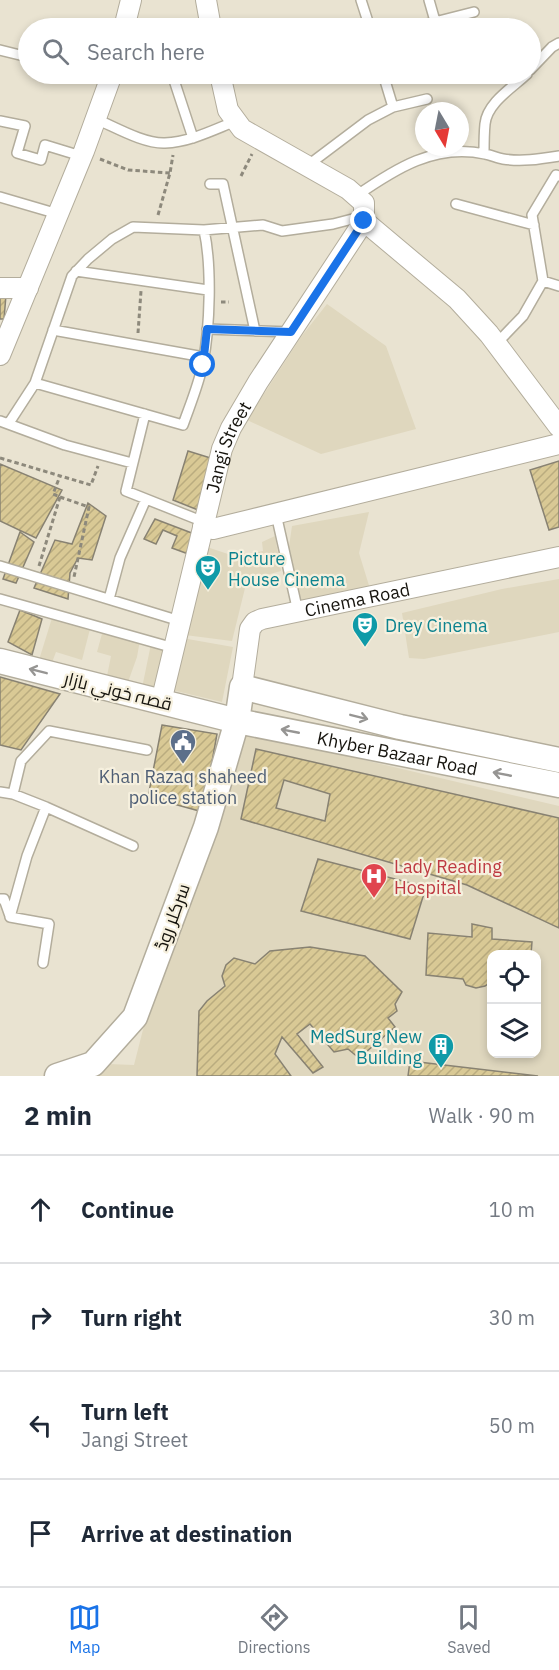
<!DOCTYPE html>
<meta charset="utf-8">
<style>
:root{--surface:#fff;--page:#f6f6f7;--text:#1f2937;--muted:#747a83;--line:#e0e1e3;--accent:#1a73e8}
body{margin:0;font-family:"IBM Plex Sans",Cairo,sans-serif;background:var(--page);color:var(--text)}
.controls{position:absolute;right:18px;bottom:18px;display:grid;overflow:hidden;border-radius:12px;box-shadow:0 3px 9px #0003}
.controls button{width:54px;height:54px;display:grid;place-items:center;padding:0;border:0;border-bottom:2px solid var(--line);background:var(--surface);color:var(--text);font:30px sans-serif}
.compass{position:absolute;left:415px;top:102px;width:54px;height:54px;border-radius:50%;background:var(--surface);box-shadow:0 3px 9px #0003;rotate:170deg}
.stop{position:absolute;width:18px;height:18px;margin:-14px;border:4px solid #1a73e8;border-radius:50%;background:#fff}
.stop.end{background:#1a73e8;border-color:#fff;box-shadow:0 2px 6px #0008}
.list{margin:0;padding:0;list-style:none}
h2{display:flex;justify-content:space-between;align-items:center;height:78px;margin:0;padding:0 24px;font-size:26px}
h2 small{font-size:20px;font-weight:400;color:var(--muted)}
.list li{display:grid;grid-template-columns:39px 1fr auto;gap:18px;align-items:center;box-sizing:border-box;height:108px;padding:0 24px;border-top:2px solid var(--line)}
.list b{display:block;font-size:22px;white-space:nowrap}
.list p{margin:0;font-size:20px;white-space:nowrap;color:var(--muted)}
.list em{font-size:20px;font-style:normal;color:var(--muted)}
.icon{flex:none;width:33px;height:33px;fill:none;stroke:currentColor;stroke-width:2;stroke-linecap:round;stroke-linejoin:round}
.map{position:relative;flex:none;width:559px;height:1076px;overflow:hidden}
.search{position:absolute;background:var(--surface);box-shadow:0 3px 9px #0003;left:18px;right:18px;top:18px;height:66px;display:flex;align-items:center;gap:15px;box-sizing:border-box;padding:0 21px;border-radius:33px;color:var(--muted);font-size:22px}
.sheet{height:510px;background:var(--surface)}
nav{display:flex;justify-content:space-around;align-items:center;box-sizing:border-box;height:84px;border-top:2px solid var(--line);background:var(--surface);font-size:16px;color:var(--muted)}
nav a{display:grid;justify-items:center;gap:3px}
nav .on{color:var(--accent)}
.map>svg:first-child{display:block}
.built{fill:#dfd7be;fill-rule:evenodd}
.building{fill:url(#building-hatch);stroke:#888272;stroke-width:1.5;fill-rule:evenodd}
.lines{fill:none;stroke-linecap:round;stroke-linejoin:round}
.service-casing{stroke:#b3ad9c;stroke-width:12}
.minor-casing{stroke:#b3ad9c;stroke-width:22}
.tertiary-casing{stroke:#b3ad9c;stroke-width:27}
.path{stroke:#8d897c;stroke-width:3;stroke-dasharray:4.5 3;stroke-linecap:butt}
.service{stroke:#fff;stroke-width:9}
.minor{stroke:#fff;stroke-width:20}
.tertiary{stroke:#fff;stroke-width:24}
.oneway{stroke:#969593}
.route{stroke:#1a73e8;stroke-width:8}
.labels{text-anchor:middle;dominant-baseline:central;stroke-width:4.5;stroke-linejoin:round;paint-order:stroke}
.street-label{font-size:18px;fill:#16140e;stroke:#f6f0de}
.culture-label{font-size:18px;fill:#0d838f;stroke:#f6f0de;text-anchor:start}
.service-label{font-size:18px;fill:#4e5e75;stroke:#f6f0de}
.health-label{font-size:18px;fill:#be3a42;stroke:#f6f0de;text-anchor:start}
</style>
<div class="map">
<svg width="559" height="1076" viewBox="0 0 559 1076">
<defs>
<pattern id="building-hatch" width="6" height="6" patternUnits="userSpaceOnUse" patternTransform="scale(1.5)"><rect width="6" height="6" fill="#d9c995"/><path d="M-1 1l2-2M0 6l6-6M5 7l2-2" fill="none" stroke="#baac7f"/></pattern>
</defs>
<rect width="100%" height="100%" fill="#e9e3d1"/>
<path class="built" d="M327,304L386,346L416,429L321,454L247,420L301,337Z
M369,512L359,553L371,592L291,607L285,574L292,526Z
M275,536L281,571L247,580L232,641L185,635L207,547L237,557L263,551L262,542Z
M559,579V632L424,659L409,658L402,613L502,589Z
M52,618L90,629L82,660L56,652L51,665L39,660Z
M103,630L140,640L137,657L128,682L107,676L111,656L97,652Z
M182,638L233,647L222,702L172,690Z
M151,644L169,650L158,692L142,688Z
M241,731L559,806V1076H74L81,1063L134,1065L147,1014ZM492,954H536V1054H492Z"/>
<path class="building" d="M0,295H6L4,319H0Z
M188,451L217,460L203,512L173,500Z
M559,461V527L549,530L530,470Z
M0,464L62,490L36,538L0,521Z
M88,503L106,516L92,560L78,558L70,573L68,599L34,588L55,540L72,544Z
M155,519L197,535L191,555L172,548L177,536L163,530L156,544L144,539Z
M20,532L34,542L16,583L3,579Z
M20,610L42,619L32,655L8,642Z
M0,677L60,694L21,750L0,745Z
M162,725L217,734L203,812L148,797Z
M256,749L559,818V928L467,885L241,819ZM284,780L330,794L325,821L276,808Z
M318,859L426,887L410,939L301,911Z
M472,924L492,928V939L532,942L531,954H492V981L485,986L476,988L466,985L463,979L426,975L428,933L472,937Z
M310,947L365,956L402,992L395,1004L397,1011L388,1018L395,1027L359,1058L348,1049L334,1052L310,1024L297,1034L323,1067L313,1073L282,1037L275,1054L291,1076H197L199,1011L207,1001L225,986L222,976L226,965L234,958L255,964L270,951Z
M410,1061L538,1076H408Z"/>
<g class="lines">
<g class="service-casing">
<path id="service" d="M361,0L370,28
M429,0L437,28
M411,28L474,12
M0,50L28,57
M530,70L552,47L559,43
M86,74L110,82
M172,74L193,138
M383,74L393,107
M96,119C115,127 144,144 165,143C190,142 213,130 236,121
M0,121L25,126L17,153L41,160L45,145L81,156
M484,153C484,144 484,134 485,124C487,103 512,88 527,74
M307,166L368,120L393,107L427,99
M210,184H223L255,331
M356,196C395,169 435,143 485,154C491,155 497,158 503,159C522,162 540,159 559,156
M0,197L58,214
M456,204L534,225
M76,271L208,290
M543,281L532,215L556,175L559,176
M207,329L291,332
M53,330L204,357
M496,344L523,316L543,281L559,286
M35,383L183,425C190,405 199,384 203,363C210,327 212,266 204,230
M145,414L126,491L204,522
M0,421L65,445L132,463
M9,423L35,383L72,276L88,259L112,239L133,227L204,230L263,225L282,231L333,224L364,216
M276,514L298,612
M0,566L180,621
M0,599L174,648
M109,599L120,558L146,499
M0,792L13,794L46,807L133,846
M13,794L21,761L49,731L147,750
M0,899H4L10,916
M10,917L27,856L46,807
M10,917L49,924L43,963"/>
</g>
<g class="minor-casing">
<g id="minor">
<path d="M206,0L211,28"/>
<path d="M124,28L131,0"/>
<path d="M220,74L228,110L242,129L348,189L364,203V221"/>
<path d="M364,221L457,299L489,334L559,427"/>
<path d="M0,288H28"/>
<path d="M0,355L84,151L112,74"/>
<path d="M203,527L213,529L559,444"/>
<path id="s1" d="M242,687L250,629L255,622L262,619L559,557"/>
<path id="s2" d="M161,702L222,449L231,428L258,382L364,221"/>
</g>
</g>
<g class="tertiary-casing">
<g id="tertiary">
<path id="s3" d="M0,661L237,721L559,785"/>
<path d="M57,1076L93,1064L135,1017L206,827L237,721L242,687L400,727L559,760"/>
</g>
</g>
<path class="path" d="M100,159L128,170L170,173
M241,176L252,154
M158,215L170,173L173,155
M221,302H229
M138,333L141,291
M0,458L91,485L98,466
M60,497L89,507L74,577
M39,566L60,497L53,494L60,476"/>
<use href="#service" class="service"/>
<use href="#minor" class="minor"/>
<use href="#tertiary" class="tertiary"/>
</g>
<defs><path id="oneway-shaft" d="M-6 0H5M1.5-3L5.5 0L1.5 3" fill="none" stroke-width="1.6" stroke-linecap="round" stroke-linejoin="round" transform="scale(1.5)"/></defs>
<g class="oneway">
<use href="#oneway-shaft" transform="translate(38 671) rotate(-166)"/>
<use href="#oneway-shaft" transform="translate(359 717) rotate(14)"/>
<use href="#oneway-shaft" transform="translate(290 731) rotate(-169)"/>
<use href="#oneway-shaft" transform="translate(502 774) rotate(-169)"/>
</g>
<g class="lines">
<path class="route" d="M203,365L207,329L291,332L364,221"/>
</g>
<defs>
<g id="theatre-pin" transform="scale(1.35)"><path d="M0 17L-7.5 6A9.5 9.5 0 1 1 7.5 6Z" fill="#0f9aa8" stroke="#f6f0de"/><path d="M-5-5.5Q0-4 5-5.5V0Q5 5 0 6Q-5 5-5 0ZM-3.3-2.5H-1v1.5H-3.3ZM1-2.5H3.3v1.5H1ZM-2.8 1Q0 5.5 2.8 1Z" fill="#fff"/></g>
<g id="civic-pin" transform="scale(1.35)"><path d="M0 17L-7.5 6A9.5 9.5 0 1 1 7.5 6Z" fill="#5c6f8a" stroke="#f6f0de"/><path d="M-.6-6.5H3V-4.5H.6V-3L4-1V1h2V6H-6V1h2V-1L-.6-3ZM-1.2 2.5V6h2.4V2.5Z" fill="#fff"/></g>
<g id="hospital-pin" transform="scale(1.35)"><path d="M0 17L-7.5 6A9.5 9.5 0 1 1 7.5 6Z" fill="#e0444e" stroke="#f6f0de"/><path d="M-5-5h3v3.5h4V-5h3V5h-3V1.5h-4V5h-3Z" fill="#fff"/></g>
<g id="building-pin" transform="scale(1.35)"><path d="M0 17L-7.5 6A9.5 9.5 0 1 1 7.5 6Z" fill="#0f9aa8" stroke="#f6f0de"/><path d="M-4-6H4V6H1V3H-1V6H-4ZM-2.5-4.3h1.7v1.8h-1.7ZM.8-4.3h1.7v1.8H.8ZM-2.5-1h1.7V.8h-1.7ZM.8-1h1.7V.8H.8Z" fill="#fff"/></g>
</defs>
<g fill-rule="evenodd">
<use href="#theatre-pin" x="208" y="568"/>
<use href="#theatre-pin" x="365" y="625"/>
<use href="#civic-pin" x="183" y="742"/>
<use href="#hospital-pin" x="374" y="876"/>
<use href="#building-pin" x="441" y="1046"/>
</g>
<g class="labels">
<g class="street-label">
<text stroke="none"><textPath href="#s2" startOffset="264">Jangi Street</textPath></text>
<text stroke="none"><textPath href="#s1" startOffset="172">Cinema Road</textPath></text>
<text transform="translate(118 691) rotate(14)">قصہ خوني بازار</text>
<text stroke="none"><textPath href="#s3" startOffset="408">Khyber Bazaar Road</textPath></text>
<text transform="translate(172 917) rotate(-70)">سرکلر روڈ</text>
</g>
<g class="culture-label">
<text x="228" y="558">Picture<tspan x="228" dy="21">House Cinema</tspan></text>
<text x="385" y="625">Drey Cinema</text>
<text x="422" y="1036" text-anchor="end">MedSurg New<tspan x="422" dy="21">Building</tspan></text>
</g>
<g class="service-label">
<text x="183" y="776">Khan Razaq shaheed<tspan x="183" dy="21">police station</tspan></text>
</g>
<g class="health-label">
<text x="394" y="866">Lady Reading<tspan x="394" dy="21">Hospital</tspan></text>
</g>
</g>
</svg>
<div class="controls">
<button><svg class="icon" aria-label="locate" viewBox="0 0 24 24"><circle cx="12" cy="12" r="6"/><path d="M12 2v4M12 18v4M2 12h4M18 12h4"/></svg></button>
<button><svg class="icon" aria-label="layers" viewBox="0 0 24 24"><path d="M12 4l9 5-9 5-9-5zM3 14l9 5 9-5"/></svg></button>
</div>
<svg class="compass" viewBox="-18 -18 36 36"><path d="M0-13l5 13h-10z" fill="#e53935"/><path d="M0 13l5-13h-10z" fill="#747a83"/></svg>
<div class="stop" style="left:203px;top:365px"></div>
<div class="stop end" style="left:364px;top:221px"></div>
<div class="search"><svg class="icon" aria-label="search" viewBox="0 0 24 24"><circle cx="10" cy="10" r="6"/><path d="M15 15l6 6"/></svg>Search here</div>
</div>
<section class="sheet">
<h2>2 min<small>Walk · 90 m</small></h2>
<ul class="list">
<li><svg class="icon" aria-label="ahead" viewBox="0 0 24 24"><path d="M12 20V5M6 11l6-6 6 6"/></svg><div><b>Continue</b></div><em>10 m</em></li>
<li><svg class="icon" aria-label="right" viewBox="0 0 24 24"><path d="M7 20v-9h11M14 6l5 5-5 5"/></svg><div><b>Turn right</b></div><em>30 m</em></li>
<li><svg class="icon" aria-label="left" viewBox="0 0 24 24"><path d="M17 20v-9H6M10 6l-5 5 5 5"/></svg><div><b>Turn left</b><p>Jangi Street</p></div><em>50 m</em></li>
<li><svg class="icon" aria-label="arrive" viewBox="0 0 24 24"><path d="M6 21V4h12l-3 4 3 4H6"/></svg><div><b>Arrive at destination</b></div></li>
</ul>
</section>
<nav>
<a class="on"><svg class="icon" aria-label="map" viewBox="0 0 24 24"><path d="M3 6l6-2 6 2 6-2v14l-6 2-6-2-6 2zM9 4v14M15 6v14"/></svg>Map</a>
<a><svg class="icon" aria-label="directions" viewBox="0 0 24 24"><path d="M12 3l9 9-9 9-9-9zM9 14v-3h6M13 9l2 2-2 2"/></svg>Directions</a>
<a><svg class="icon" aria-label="saved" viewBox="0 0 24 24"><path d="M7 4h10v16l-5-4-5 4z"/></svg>Saved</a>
</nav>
